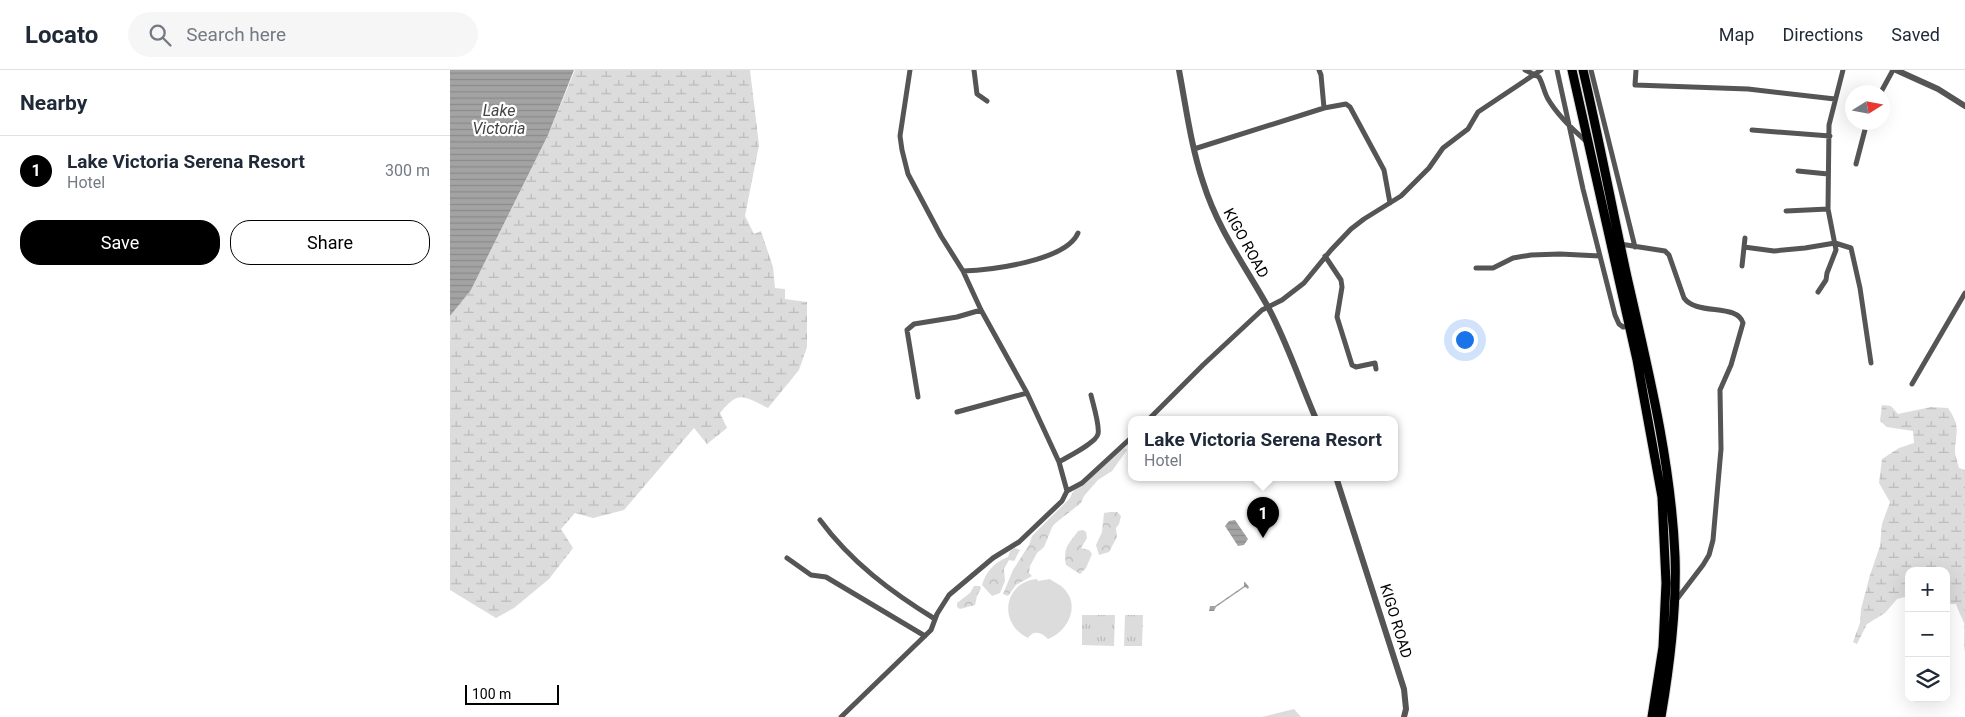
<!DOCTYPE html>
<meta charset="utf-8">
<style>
:root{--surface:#fff;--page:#f6f6f7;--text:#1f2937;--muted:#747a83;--line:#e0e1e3;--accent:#000}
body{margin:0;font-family:Roboto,sans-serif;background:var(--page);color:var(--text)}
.controls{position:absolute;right:15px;bottom:15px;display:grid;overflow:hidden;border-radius:10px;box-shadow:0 5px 20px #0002}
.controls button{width:45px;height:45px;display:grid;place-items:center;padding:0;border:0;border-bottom:1px solid var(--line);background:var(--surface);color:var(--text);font:25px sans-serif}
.compass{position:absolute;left:1395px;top:15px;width:45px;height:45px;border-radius:50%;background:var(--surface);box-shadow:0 5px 20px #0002;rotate:79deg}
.scale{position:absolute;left:15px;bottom:12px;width:94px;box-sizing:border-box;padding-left:5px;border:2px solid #000;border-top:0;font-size:14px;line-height:18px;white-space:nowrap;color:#000;-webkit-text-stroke:4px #fff;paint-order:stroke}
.you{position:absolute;left:1014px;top:269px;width:18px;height:18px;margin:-12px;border:4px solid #fff;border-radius:50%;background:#1a73e8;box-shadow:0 0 0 8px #1a73e833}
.badge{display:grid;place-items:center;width:32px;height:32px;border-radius:50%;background:var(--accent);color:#fff;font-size:16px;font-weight:700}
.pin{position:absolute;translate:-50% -41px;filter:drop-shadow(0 1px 2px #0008)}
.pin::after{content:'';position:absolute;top:26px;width:18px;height:15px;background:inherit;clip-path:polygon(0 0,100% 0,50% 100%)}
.popup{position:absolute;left:678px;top:346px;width:270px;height:65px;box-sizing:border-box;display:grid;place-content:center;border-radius:10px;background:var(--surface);filter:drop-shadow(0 1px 4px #0005);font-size:16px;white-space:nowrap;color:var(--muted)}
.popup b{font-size:19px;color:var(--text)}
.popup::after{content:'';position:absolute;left:50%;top:100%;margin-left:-10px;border:10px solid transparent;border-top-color:var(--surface)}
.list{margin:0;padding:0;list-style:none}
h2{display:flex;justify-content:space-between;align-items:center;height:65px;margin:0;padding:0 20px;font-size:21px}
h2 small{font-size:16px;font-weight:400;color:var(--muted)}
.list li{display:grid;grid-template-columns:32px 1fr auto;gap:15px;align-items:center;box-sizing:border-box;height:70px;padding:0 20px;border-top:1px solid var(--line)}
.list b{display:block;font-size:19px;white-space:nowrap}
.list p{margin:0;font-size:16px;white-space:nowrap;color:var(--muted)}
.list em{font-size:16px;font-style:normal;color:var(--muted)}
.actions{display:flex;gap:10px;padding:15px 20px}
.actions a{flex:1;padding:11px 0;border:1px solid var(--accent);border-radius:20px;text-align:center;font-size:18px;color:var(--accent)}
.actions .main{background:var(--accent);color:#fff}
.icon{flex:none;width:28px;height:28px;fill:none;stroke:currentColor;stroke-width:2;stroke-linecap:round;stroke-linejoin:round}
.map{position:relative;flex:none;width:1515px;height:647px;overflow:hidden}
header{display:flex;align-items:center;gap:30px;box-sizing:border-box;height:70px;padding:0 25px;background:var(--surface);border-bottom:1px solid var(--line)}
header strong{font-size:24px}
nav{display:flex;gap:28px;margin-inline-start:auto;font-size:18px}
.search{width:350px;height:45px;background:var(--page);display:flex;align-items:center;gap:12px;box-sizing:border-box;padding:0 18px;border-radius:28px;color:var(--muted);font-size:19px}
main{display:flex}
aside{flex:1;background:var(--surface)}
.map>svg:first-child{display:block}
.green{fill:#dcdcdc}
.forest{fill:url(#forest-crowns)}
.wetland{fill:url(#wetland-marsh)}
.park{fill:url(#park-tufts)}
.water{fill:url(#water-rules)}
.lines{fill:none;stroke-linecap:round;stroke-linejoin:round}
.trunk-casing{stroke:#dbdbdb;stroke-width:11}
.minor{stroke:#555;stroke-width:5}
.tertiary{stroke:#555;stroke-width:6}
.trunk{stroke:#000;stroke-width:9}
.labels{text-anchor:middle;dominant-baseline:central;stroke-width:4.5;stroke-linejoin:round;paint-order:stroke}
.street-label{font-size:15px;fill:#000;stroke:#fff}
.water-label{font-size:16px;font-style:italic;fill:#444;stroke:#fff}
</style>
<header>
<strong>Locato</strong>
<div class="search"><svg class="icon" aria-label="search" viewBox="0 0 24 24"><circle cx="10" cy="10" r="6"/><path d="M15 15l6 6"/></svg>Search here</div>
<nav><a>Map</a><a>Directions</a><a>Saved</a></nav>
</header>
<main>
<aside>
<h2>Nearby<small></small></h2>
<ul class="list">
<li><span class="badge">1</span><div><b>Lake Victoria Serena Resort</b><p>Hotel</p></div><em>300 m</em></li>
</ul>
<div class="actions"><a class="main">Save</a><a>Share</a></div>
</aside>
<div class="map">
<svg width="1515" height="647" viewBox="0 0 1515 647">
<defs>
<pattern id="forest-crowns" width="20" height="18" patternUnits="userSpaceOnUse" patternTransform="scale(1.25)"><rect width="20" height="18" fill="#dcdcdc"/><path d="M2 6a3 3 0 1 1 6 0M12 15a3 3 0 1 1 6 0" fill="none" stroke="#bbb"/></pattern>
<pattern id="wetland-marsh" width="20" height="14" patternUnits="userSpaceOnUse" patternTransform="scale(1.25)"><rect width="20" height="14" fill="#dcdcdc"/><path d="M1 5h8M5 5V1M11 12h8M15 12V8" fill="none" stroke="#bbb"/></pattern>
<pattern id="park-tufts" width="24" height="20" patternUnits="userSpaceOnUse" patternTransform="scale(1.25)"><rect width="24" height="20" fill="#dcdcdc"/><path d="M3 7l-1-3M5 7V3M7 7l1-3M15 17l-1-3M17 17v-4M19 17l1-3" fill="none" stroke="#bbb"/></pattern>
<pattern id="water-rules" width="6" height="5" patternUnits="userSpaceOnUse" patternTransform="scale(1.25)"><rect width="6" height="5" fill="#a3a3a3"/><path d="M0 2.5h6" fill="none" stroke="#8b8b8b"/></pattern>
</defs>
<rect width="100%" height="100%" fill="#fff"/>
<path class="green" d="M587,509L588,511L600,509C605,513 612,515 616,521C630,538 616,563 598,569C592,563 584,559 578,568C548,554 553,512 587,509Z
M844,639L851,647H812Z"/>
<path class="forest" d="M675,378L677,380L662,401L648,410L634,426L631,433L603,455L594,477L587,483L580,496L579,503L582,506L566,515L558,526L553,524L563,500L579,475L582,466L620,428C628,410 658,388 675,378Z
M660,442H667L671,446L669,454L666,458L667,467L659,482L649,485L646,475L652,462L654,443Z
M633,460L636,462L637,468L631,478L639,480L642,484L636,498L630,504L616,495C613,477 618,475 628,461Z
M565,478L570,480L564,491L559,490L554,499L555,511L550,523L542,526L532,515C536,501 545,492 558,487L560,481Z
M524,516H530L531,518L527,526L525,535L510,539L507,537V533L520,523Z"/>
<path class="wetland" d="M125,0H300L309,75L295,146L304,164L311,161L323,197L325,218L335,219V229L357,232V277L349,300L318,338C293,326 289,320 270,343L277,358L257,374L244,358L174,440L143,448L125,443L111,459L123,478L99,509L64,538L46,548L0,520V246L21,220L98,65Z
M1432,335L1441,336L1448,344L1481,337L1498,338C1512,359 1505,361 1505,383C1506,388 1508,394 1509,398L1515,400V582C1513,573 1515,559 1514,553C1512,547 1508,541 1506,534H1496V501H1459V526L1447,529L1435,543L1417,554L1407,574L1403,572L1410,553L1411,539L1420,505L1430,476L1432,454L1440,432L1429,413L1432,389L1449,378L1464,373L1463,361L1437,357L1430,351Z"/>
<path class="park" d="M632,545H665L664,576L632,575Z
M675,545H693L692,576H674Z"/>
<path class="water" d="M0,0H124L98,65L21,220L0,246Z
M785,450L798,469L794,475L788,476L775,456L779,451Z
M794,512H795L799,517L798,519L795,517L766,537L764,541H759L760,536H765L794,516Z"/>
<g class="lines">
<g class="trunk-casing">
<path id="trunk" d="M1122,0L1187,290L1212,427L1216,513L1213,577L1202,647
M1133,0C1149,69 1162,138 1177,207C1198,299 1221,391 1225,486C1227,540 1220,594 1211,647"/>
</g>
<path class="minor" d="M524,0L527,24L537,31
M869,0L871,5L874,38
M1075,0L1089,7C1093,14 1094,22 1098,29C1108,46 1122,59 1136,71
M1107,0L1133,119L1165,245L1169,254L1173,257L1179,256
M1141,0L1185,177
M1186,0L1185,15L1298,19L1385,29
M1431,22L1443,0
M1302,60L1380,66
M744,79L874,38L896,34L900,37L934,100L940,133
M1406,94L1417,52
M1348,101L1378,104
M1336,141L1378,139
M1170,174L1215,181L1219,185L1234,228C1247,246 1287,233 1293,253L1281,295L1270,320L1271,379L1263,470L1259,485L1253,495L1227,529
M1294,177L1324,181L1355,178L1385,173L1401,178L1410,218L1421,293
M875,186L891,210L892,217L887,247L902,295L906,297L925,293L926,299
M1292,196L1295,168
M1026,198H1043L1063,188L1081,185L1110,184L1150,186
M513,201C541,200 616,191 628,163
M1368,222L1376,210L1377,203L1386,180L1378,139L1379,55L1393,0
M1462,314L1515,223
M468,327L457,260L464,254L507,247L531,240
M507,342L577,323
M699,349L753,295L812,240L832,230L854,213L881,180L901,159L914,149L951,126L979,98L993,78L1018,59L1028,42L1091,0
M609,392C617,387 646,373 648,364C650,356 643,334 641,325
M617,421L632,413L682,367
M370,450C401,492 441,522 485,549
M337,488L361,505L376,507L475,566
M391,647L481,560L487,544L499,525L543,488L569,472L612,431L617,421L609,392L577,323L531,240L513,201L491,166L458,104L452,80L450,66L460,0"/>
<path class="tertiary" d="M729,0C736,37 741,76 753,112C768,160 794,194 818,237C837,272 850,312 866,349
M1446,0L1488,19L1515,36
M886,407L954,619L956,639L954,647"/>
<use href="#trunk" class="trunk"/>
</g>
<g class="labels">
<g class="street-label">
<text transform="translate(796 173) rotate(61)">KIGO ROAD</text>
<text transform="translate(946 551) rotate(73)">KIGO ROAD</text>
</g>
<g class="water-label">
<text x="49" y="40">Lake<tspan x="49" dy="18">Victoria</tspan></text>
</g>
</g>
</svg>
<div class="controls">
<button>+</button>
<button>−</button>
<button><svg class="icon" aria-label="layers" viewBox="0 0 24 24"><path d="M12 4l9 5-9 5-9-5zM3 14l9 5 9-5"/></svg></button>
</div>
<svg class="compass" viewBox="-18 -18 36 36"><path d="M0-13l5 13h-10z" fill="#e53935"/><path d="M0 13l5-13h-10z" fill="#747a83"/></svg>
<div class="scale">100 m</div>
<div class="you"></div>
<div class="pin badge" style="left:813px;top:468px">1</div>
<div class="popup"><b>Lake Victoria Serena Resort</b>Hotel</div>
</div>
</main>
